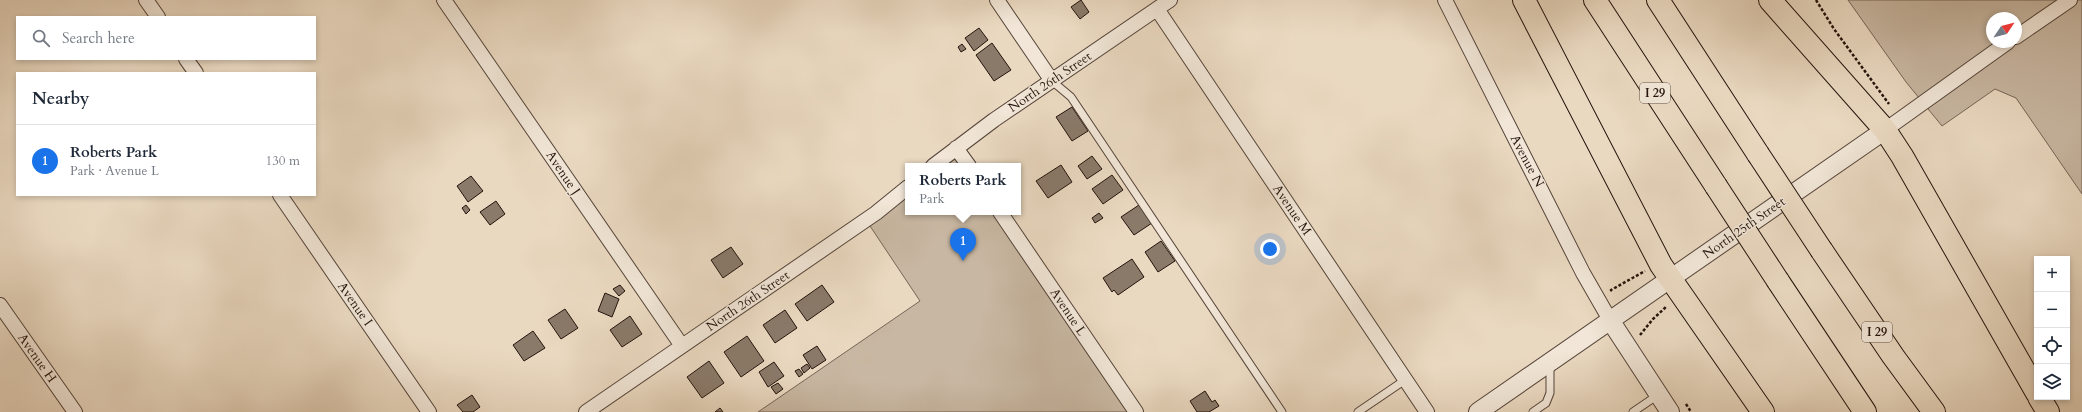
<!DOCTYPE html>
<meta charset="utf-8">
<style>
:root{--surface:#fff;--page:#f6f6f7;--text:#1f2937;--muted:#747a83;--line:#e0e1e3;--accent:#1a73e8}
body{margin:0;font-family:Cardo,serif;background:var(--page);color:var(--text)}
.controls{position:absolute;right:12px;bottom:12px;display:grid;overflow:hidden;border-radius:0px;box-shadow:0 2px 6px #0003}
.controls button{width:36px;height:36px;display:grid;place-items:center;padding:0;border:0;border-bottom:1px solid var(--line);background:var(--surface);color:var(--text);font:20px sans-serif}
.compass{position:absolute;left:1986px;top:12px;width:36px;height:36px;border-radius:50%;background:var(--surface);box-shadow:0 2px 6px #0003;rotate:55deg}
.you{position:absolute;left:1270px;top:249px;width:14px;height:14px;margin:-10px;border:3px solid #fff;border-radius:50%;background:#1a73e8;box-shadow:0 0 0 6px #1a73e833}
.badge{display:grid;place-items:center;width:26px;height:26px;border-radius:50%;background:var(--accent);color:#fff;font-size:13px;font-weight:700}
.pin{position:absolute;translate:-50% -33px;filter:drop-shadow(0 1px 2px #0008)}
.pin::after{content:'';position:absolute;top:21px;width:14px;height:12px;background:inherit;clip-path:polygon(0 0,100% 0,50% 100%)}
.popup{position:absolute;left:905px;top:163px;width:116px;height:52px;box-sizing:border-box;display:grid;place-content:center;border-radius:0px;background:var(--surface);filter:drop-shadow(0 1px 3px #0005);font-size:13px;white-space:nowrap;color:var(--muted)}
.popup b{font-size:15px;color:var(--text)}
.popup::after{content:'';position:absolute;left:50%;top:100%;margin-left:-8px;border:8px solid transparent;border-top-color:var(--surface)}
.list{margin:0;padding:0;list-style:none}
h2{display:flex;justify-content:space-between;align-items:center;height:52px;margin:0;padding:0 16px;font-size:17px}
h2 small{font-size:13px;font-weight:400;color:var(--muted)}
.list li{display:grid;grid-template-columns:26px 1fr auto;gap:12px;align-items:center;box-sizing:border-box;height:72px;padding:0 16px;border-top:1px solid var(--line)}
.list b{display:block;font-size:15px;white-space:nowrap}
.list p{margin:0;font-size:13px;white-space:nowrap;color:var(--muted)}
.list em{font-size:13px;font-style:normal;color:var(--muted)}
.icon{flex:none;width:22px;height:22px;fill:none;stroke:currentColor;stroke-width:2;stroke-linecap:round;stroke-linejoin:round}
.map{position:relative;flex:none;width:2082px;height:412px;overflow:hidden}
.search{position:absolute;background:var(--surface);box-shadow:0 2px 6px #0003;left:16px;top:16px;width:300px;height:44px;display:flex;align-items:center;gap:10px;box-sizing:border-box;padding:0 14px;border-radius:0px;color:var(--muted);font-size:15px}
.panel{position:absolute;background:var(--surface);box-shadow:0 2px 6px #0003;left:16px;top:72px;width:300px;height:124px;border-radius:0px}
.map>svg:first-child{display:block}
.green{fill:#c8b7a2;stroke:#766557;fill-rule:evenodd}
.building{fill:#8a7a6a;stroke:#23130c}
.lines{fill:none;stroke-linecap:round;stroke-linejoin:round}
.service-casing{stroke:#554439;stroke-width:9}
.minor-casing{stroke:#554439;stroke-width:16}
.tertiary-casing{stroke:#554439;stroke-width:20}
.motorway-casing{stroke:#23130c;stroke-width:24}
.path{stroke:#23130c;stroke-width:2.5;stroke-dasharray:3 2;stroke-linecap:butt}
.service{stroke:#f1e6d7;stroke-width:7}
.minor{stroke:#f1e6d7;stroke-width:14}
.tertiary{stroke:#f1e6d7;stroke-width:18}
.motorway{stroke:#ead9c1;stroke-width:22}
.motorway-bridge-casing{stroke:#23130c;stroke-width:24;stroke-linecap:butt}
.motorway-bridge{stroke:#ead9c1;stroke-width:22}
.labels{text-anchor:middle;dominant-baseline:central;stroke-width:3;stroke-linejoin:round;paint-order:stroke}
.shield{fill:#f1e6d7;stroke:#615249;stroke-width:1}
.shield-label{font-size:12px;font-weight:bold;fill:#23130c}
.street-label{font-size:13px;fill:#23130c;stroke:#f1e6d7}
</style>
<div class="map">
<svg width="2082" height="412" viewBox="0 0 2082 412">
<rect width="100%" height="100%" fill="#ead9c1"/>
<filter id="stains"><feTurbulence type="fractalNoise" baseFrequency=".005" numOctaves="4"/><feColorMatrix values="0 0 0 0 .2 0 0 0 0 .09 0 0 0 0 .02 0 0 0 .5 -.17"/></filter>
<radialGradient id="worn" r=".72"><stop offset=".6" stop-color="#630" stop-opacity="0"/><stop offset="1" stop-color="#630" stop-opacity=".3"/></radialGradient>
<path class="green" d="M1848,0H2082V194L2016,98L1995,89L1942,126L1906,82ZM1992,18H2016V42H1992Z
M956,148L969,166H934Z
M908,187V212H1000L1136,412H758L920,301L866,220Z"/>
<path class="building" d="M1081,0L1089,12L1080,19L1071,7Z
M979,28L988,40L974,51L965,38Z
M992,43L1011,70L994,81L976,55Z
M962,44L966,49L961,52L958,47Z
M1072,107L1088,131L1072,141L1056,117Z
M1092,156L1102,169L1087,179L1078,166Z
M1061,165L1072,182L1048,198L1036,181Z
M1112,175L1123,190L1103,204L1092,189Z
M471,176L483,191L468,202L457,186Z
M496,201L505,214L490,225L480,212Z
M466,205L470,210L466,214L462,208Z
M1139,205L1152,223L1134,235L1121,217Z
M1099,213L1103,218L1095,223L1092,218Z
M1161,241L1175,261L1158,272L1145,252Z
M731,247L743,264L723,278L711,260Z
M1132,259L1144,277L1118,295L1114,290L1112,292L1103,278Z
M620,285L625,291L619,296L613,289Z
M822,285L834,302L807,321L795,304Z
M605,293L619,299L612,317L598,311Z
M565,309L578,328L561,339L548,320Z
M785,310L797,328L775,343L763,325Z
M630,316L642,334L622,347L610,330Z
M533,331L545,348L524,361L513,345Z
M747,336L764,361L741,377L724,352Z
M817,346L826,360L812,369L803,355Z
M709,361L724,383L702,398L687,377Z
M774,362L784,376L768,387L759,372Z
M807,364L810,368L804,373L801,368Z
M799,369L803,374L799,377L795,371Z
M778,383L783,389L776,394L771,387Z
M1205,391L1212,402L1215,400L1219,406L1209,412H1197L1190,401Z
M472,395L480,407L473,412H463L457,405Z
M720,408L723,412H715Z"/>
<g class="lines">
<g class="service-casing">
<path id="service" d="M1052,81L1071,97L1282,412
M1358,412L1405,380
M1533,412L1546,403L1550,393V364
M1633,412L1658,395"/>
</g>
<g class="minor-casing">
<path id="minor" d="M146,0L158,17
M444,0L682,346
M997,0L1052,81
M1445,0L1583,273L1610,320
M1157,9L1427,412
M2016,37L2070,0
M186,59L196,73
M1885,130L2008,42
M956,148L969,166
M933,166L994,120L1170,0
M280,195L429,412
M1000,212L1136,412
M0,305L75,412
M586,412L876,213L908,187"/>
</g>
<g class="tertiary-casing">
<path id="tertiary" d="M1610,320L1670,412
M1478,412L1885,130"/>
</g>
<g class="motorway-casing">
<path id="motorway" d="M1524,0L1661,265L1763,412
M1595,0L1716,186
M1658,0L1758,154
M1770,0L1885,130L1902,156L2037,393
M1822,251L1893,356L1934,412
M1778,281L1865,412
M2039,397L2048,412"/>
</g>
<path class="path" d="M1816,0L1834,29L1889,104
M1612,291L1611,290L1645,271
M1640,335L1653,319L1667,306
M1686,404L1691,412"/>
<use href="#service" class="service"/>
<use href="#minor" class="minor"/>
<use href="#tertiary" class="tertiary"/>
<use href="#motorway" class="motorway"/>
<g class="motorway-bridge-casing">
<path id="motorway-bridge" d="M1758,154L1822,251
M1716,186L1778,281"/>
</g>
<use href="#motorway-bridge" class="motorway-bridge"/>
</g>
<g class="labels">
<g class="shield">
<rect x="1640" y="83" width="30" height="20" rx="3"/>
<rect x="1862" y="322" width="30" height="20" rx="3"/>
</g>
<g class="shield-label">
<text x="1655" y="93">I 29</text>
<text x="1877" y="332">I 29</text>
</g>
<g class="street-label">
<text transform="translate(1050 82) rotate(-34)">North 26th Street</text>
<text transform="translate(1527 161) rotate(62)">Avenue N</text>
<text transform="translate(563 173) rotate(56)">Avenue J</text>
<text transform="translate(1292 210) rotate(56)">Avenue M</text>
<text transform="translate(1744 228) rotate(-35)">North 25th Street</text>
<text transform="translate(748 301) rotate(-34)">North 26th Street</text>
<text transform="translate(355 304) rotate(55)">Avenue I</text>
<text transform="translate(1068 312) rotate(56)">Avenue L</text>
<text transform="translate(37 358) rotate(55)">Avenue H</text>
</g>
</g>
<rect width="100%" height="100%" filter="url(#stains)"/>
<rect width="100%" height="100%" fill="url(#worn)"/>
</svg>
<div class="controls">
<button>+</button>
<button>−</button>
<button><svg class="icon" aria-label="locate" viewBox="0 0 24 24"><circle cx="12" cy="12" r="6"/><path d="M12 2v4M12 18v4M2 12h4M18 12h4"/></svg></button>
<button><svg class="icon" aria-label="layers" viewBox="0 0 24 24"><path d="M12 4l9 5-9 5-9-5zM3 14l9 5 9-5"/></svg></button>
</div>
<svg class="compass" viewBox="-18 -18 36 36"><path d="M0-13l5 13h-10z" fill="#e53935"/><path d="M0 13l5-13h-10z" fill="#747a83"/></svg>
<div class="you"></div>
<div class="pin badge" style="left:963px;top:261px">1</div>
<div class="popup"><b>Roberts Park</b>Park</div>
<div class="search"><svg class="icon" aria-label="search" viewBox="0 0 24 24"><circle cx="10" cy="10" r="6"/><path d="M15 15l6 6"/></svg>Search here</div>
<section class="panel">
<h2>Nearby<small></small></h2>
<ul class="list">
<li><span class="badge">1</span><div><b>Roberts Park</b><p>Park · Avenue L</p></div><em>130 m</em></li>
</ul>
</section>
</div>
